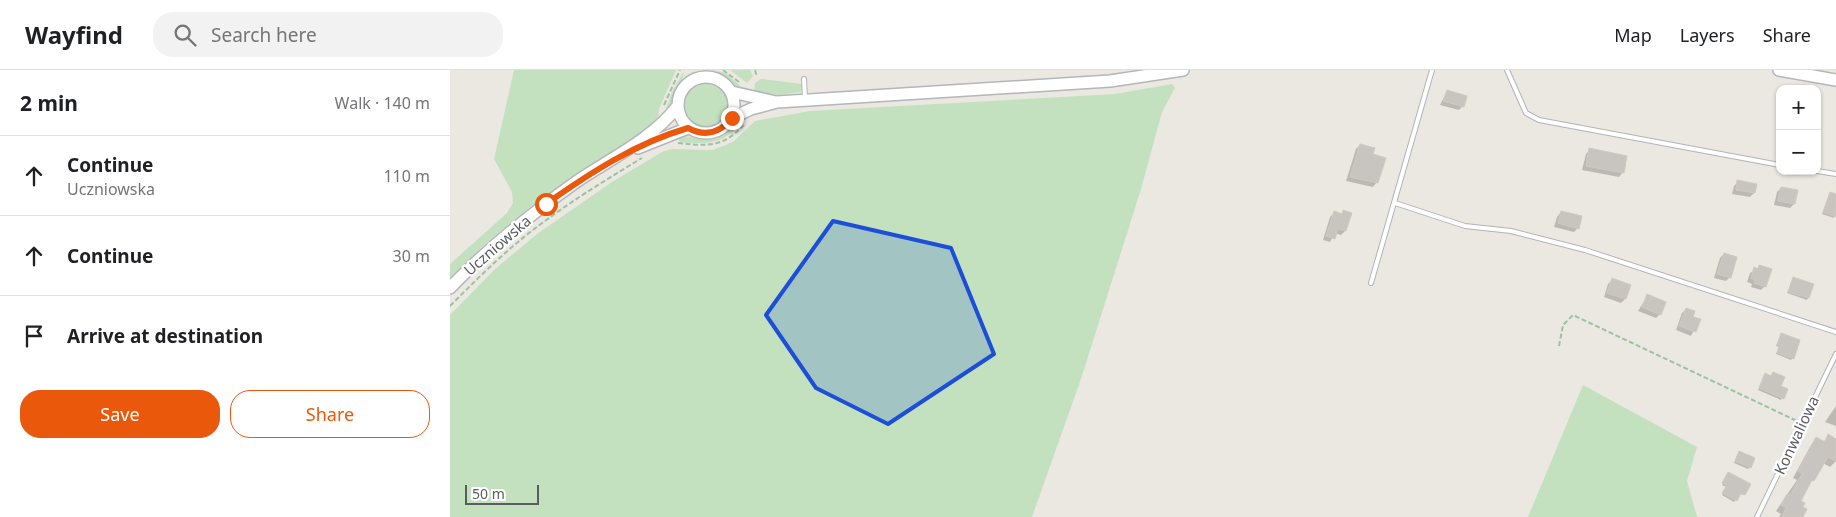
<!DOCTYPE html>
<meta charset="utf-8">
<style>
:root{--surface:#fff;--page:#f2f2f2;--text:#202124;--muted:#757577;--line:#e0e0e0;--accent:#ea580c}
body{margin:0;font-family:"Noto Sans",sans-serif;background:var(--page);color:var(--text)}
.controls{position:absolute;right:15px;top:15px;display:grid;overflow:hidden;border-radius:10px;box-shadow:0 1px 4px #0004}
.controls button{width:45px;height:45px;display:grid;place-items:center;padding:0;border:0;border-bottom:1px solid var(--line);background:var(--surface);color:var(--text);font:25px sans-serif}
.scale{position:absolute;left:15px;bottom:12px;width:74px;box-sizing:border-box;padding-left:5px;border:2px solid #595d60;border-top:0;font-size:14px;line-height:18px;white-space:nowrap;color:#595d60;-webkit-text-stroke:4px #fff;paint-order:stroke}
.stop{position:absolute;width:15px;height:15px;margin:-11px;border:4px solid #ea580c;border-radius:50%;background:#fff}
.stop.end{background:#ea580c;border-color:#fff;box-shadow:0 1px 5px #0008}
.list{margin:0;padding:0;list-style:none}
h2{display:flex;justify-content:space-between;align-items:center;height:65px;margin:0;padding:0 20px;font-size:21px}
h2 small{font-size:16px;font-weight:400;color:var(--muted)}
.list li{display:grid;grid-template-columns:32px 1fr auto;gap:15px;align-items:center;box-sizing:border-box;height:80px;padding:0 20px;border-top:1px solid var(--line)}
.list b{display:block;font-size:19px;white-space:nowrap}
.list p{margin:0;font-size:16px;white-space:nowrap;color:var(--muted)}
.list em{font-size:16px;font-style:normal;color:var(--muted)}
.actions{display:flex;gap:10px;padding:15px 20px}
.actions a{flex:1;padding:11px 0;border:1px solid var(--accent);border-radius:20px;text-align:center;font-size:18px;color:var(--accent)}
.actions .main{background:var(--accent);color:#fff}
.icon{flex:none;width:28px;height:28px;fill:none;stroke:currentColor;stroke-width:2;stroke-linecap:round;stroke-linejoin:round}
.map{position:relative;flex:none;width:1386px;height:447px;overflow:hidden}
header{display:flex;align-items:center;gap:30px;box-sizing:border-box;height:70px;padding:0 25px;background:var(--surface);border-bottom:1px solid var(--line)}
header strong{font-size:24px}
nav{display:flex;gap:28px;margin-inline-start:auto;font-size:18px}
.search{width:350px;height:45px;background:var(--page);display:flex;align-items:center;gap:12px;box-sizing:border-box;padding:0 18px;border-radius:20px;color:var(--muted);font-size:19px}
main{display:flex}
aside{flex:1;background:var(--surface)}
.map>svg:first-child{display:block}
.green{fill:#c3e1bf}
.shadow{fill:#0003}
.building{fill:#c8c5c0;stroke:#cfc9c0}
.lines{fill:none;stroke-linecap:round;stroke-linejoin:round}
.lane-casing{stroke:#b1b4b7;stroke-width:6}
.secondary-casing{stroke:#b3b6ba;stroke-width:14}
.path{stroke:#9bc3a1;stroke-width:2;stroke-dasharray:5 2.5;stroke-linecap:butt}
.lane{stroke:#fff;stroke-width:4}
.secondary{stroke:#fff;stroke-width:11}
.route{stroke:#ea580c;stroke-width:6}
.marked{fill:#1d4ed8;fill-opacity:0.2;stroke:#1d4ed8;stroke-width:4;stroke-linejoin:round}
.labels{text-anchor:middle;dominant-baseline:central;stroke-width:4.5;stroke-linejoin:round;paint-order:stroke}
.street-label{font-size:15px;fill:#595d60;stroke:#fff}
</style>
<header>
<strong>Wayfind</strong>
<div class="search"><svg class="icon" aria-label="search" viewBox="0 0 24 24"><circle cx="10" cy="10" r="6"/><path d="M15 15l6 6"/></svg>Search here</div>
<nav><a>Map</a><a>Layers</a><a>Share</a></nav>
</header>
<main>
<aside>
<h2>2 min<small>Walk · 140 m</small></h2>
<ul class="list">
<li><svg class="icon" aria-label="ahead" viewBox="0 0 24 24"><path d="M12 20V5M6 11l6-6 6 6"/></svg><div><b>Continue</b><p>Uczniowska</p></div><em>110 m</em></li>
<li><svg class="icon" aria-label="ahead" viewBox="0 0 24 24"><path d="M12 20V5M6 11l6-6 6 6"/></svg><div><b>Continue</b></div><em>30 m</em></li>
<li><svg class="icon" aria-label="arrive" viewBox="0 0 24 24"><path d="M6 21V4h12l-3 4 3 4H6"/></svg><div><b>Arrive at destination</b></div></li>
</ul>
<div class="actions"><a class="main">Save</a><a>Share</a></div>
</aside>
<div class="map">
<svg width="1386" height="447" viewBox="0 0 1386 447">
<rect width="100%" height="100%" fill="#ebe8e1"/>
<path class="green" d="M64,0H226L209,39L208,52L80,137L35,174L0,209V194L57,143L63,133L62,122L44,89Z
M261,0L276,3L297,22L290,20L279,10Z
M280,0H300L303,6L297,13Z
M234,1C234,10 223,28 220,40L214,44L222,22Z
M311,9L352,14L351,22L329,25L304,22L305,13Z
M722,14L725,18L712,42L691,119L631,309L582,447H0V245L44,200L87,164L162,112L212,82L222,79L262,80L276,75L284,71L305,51L360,41L665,24Z
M234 36a22 22 0 1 1 44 0a22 22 0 1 1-44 0Z
M298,46C274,73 266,75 230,72L227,66C240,64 252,73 266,69C280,65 286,51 298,46Z
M1133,315L1247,377L1237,411L1247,447H1078Z"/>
<path class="shadow" d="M997,21L1013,36L1009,40L990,35Z
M910,75L921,85L927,112L923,117L896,111L906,79Z
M1140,80L1173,102L1169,107L1132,100L1136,84Z
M1288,112L1304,123L1300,127L1282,124L1284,116Z
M1331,118L1344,134L1340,138L1324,135L1327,122Z
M1380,124L1386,126L1384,148L1372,144Z
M894,141L900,144L895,161L891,165L885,163L880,172L873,170L880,147L884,143L890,145Z
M1111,142L1128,158L1124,162L1104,157L1107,147Z
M1274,184L1280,207L1276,211L1264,208L1270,188Z
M1310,197L1315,216L1311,220L1301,217L1302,214L1297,212L1300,203Z
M1343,209L1358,228L1357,230L1337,223Z
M1162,210L1175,229L1171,233L1154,227L1158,214Z
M1198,225L1210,244L1206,248L1188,241Z
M1236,239L1241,247L1249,250L1241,266L1226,260L1232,243Z
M1331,264L1343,288L1341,290L1326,284L1329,277L1326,276Z
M1314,307L1336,320L1331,330L1308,320Z
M1386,336V356L1375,352Z
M1379,366L1386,370V391L1380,397L1373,393L1349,431L1351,447H1329L1331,444L1326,441L1347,410L1343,408L1361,375L1367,369L1373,372Z
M1288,384L1300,397L1298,399L1284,393Z
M1277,405L1299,415L1294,425L1289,424L1284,432L1272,425L1276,417L1272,415Z"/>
<path class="building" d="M997,20L1017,26L1014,37L993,31Z
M910,74L925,78L923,84L936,88L928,113L900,107Z
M1139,78L1177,86L1174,103L1136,96Z
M1287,110L1307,114L1305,123L1286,120Z
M1331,117L1348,120L1345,134L1328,131Z
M1380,122L1386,124V147L1373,142Z
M893,140L902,143L896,161L888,159L885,169L876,166L884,141L892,144Z
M1111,141L1132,146L1129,159L1108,153Z
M1274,183L1287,187L1281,208L1267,204Z
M1309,195L1322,199L1316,217L1304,213L1305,210L1301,208L1304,197L1308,199Z
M1343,207L1364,214L1359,228L1338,222Z
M1162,208L1181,215L1176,229L1157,223Z
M1197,224L1216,232L1211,245L1192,237Z
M1236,238L1245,241L1243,247L1251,249L1246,262L1229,256Z
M1331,263L1350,270L1344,289L1327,283L1329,276L1327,275Z
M1323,302L1335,307L1331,316L1338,319L1334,329L1309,318L1315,303L1321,306Z
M1378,364L1386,369V391L1378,387L1364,411L1362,410L1351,431L1355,433L1353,437L1357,439L1353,447H1331L1336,438L1331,435L1337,424L1340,425L1352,404L1348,401L1366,367L1375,372Z
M1289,381L1305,388L1301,398L1285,391Z
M1278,402L1301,414L1295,425L1291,423L1287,431L1272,423L1277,415L1272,413Z"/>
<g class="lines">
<g class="lane-casing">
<path id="lane" d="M1057,0L1076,43L1089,50L1330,95
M354,9L355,29
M1367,101L1386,104
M945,133L1015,156L1061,161L1135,180L1386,262
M921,213L982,0
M1307,447L1386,284"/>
</g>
<g class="secondary-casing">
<path id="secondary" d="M1329,0L1386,10
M228 35a28 28 0 1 1 56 0a28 28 0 1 1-56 0Z
M282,22L326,32
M282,48L301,39L327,32L660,11L733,0
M188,78L238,58
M0,218C38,178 81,144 126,112C161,88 200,71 227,37"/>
</g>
<path class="path" d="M273,0L289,12
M305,0L307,7
M214,35L230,0
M228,73C258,76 272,78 294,55
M0,236C30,206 60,176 95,151C126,128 159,108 192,88
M1109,276L1113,255L1123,245L1347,351"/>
<use href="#lane" class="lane"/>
<use href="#secondary" class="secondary"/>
</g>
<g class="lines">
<path class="route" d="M96,134C140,103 186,73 238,58C255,67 270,63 282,48"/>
</g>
<path class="marked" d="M383,151L501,178L544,284L438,354L366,318L316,245Z"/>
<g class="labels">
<g class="street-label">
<text transform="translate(47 175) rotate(-41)">Uczniowska</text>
<text transform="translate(1346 365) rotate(-65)">Konwaliowa</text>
</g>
</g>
</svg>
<div class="controls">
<button>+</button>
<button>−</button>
</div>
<div class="scale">50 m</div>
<div class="stop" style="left:96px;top:134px"></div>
<div class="stop end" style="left:282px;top:48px"></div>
</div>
</main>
